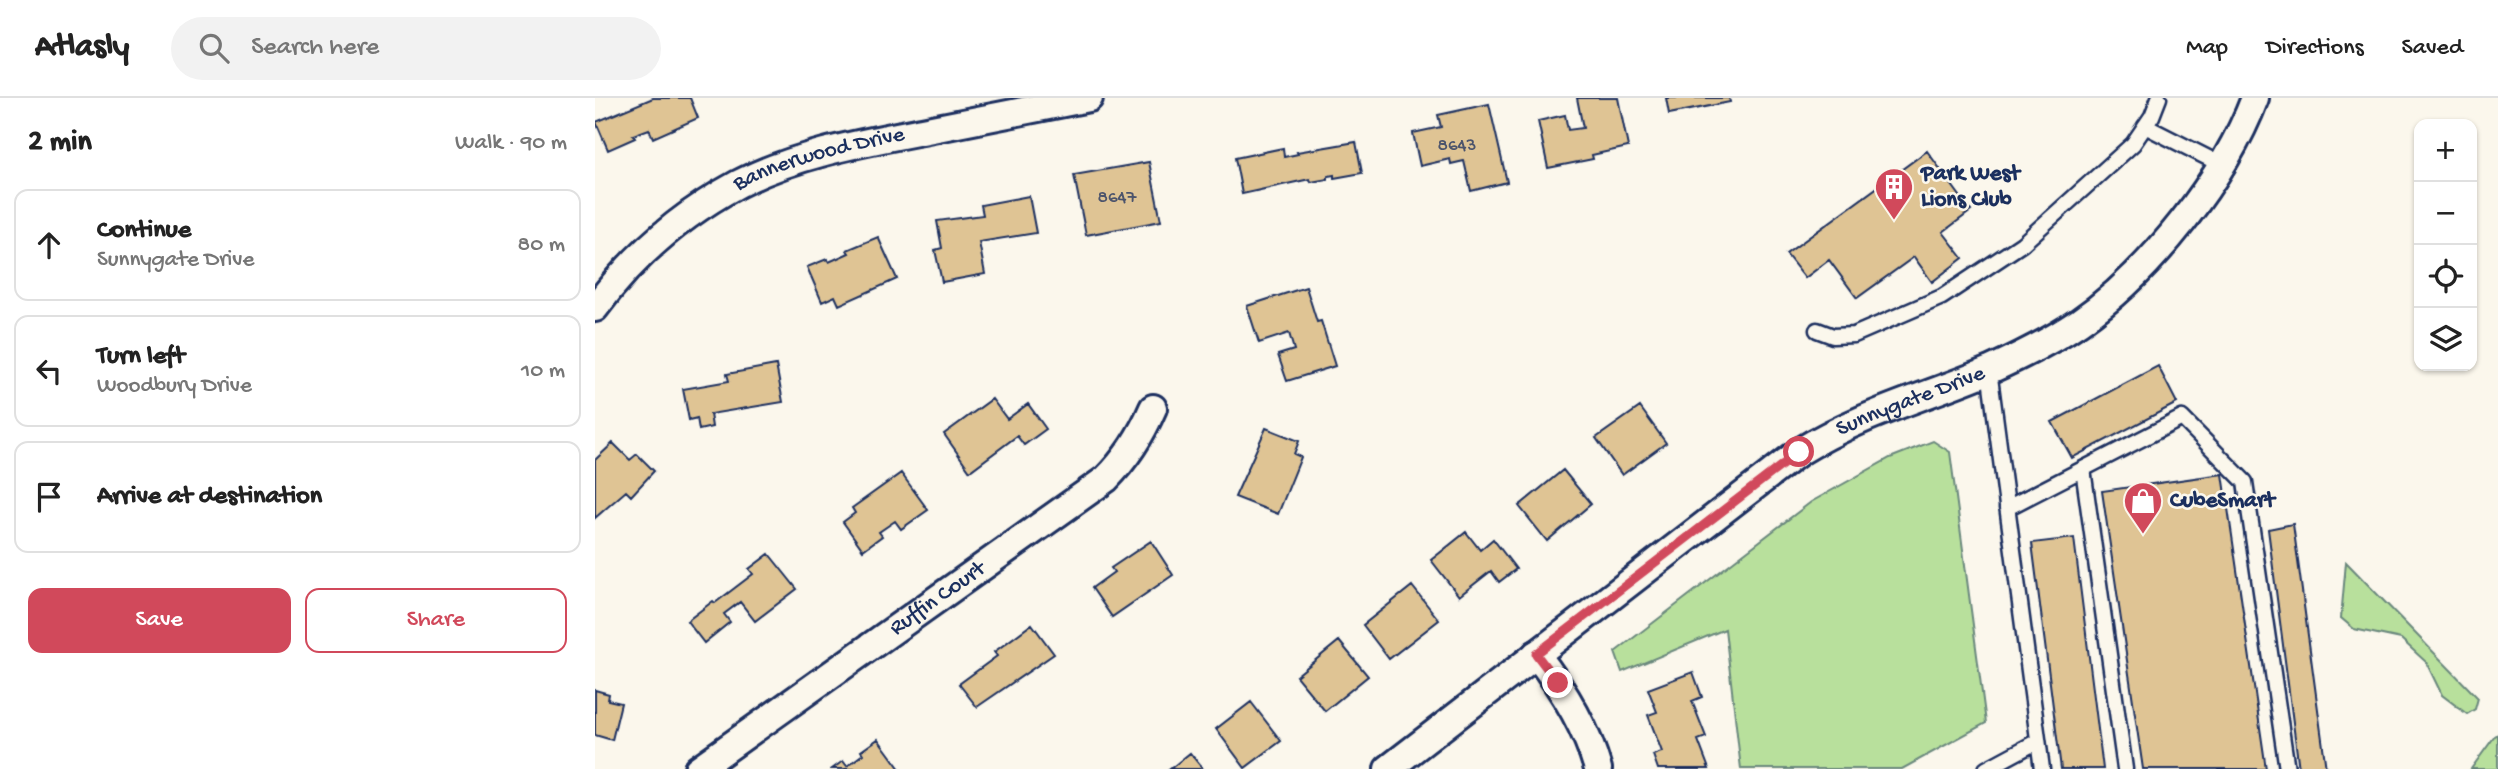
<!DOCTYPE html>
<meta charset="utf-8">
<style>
:root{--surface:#fff;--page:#f2f2f2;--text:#222;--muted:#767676;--line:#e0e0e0;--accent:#d1495b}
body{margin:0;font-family:"Gochi Hand",sans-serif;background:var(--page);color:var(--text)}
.controls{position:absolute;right:21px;top:21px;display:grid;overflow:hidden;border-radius:14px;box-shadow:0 2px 5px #0004}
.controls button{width:63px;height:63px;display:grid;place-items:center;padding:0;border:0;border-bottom:2px solid var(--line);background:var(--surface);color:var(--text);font:35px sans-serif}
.stop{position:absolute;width:21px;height:21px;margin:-16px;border:5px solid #d1495b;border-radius:50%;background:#fff}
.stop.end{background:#d1495b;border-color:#fff;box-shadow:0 2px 7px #0008}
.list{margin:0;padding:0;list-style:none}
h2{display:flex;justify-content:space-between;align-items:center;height:91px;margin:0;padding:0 28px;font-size:30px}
h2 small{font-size:23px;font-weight:400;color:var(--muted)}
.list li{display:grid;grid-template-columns:46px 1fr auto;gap:21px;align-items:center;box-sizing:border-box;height:112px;margin:0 14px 14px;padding:0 14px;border:2px solid var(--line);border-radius:14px}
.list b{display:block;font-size:26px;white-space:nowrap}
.list p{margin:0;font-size:23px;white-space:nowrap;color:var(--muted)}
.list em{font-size:23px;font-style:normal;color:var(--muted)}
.actions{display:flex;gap:14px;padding:21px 28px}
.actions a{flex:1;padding:16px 0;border:2px solid var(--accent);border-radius:14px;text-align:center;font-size:24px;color:var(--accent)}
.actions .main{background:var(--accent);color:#fff}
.icon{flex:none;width:38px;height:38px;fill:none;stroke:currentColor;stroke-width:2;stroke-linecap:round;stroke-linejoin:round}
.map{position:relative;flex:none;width:1903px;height:671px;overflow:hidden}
header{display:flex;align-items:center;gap:42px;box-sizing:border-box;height:98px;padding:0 35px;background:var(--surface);border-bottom:2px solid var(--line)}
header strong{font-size:33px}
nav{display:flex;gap:38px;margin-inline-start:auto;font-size:24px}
.search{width:490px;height:63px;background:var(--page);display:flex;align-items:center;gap:18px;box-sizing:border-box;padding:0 24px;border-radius:38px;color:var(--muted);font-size:26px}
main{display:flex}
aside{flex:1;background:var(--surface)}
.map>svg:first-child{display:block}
.green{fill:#b8e09c;stroke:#6a887d;stroke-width:2}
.building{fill:#dfc494;stroke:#1b2f5e;stroke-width:2}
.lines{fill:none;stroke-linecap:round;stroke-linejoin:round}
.lane-casing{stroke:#1b2f5e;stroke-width:19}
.street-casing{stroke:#1b2f5e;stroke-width:32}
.lane{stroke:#fbf7ec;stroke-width:14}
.street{stroke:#fbf7ec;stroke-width:26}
.route{stroke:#d1495b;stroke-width:9}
.labels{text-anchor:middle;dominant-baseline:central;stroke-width:5;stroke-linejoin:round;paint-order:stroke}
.number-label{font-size:19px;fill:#4c546c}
.street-label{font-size:23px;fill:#1b2f5e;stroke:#fbf7ec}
.poi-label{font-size:23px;font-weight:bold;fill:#1b2f5e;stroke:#fbf7ec;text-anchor:start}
</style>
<header>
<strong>Atlasly</strong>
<div class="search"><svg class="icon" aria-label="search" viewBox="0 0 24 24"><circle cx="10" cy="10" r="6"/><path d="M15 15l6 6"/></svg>Search here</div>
<nav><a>Map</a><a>Directions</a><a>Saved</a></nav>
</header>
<main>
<aside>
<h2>2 min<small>Walk · 90 m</small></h2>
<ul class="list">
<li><svg class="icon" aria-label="ahead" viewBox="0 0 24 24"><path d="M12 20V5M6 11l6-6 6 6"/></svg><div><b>Continue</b><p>Sunnygate Drive</p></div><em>80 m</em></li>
<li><svg class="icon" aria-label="left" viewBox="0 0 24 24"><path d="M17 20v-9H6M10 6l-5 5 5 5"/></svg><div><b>Turn left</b><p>Woodbury Drive</p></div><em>10 m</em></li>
<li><svg class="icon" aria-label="arrive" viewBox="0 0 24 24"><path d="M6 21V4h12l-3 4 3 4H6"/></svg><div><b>Arrive at destination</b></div></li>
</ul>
<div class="actions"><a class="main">Save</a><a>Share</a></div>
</aside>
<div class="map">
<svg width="1903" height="671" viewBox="0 0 1903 671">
<rect width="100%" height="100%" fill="#fbf7ec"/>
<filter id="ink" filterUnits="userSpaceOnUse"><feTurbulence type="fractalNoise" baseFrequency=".0143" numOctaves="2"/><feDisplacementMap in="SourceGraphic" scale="14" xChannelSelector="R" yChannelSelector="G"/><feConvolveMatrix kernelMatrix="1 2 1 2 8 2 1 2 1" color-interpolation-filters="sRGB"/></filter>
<g filter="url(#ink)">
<path class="green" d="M1338,343L1355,354L1391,625L1307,671H1146L1130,531L1027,574L1020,554L1216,404L1295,360Z
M1751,464L1883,600L1880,611L1872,616L1847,597L1831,564L1806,541L1759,531L1746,520Z
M1903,636V671H1876L1900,638Z"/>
<path class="building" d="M58,0H95L103,20L58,40L54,31L38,37L40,40L13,52L1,24Z
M982,0H1023L1033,49L997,57L998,61L953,70L943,23L970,17L973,32L988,30Z
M1071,0H1134L1135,4L1074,16Z
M894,6L912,84L876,93L869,63L856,66L855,61L825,68L818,35L846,29L843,17Z
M761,44L767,75L739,80V77L733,78V81L716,84L715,81L647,96L640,60L688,50L689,59L703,56L702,54Z
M1332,53L1376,113L1348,134L1368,160L1337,184L1319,159L1262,200L1234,162L1210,180L1191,156Z
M554,64L566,123L491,137L479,77Z
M434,98L441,135L384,144L390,176L347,184L340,152L347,150L342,123L388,117L386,107Z
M283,139L302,181L244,207L240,198L227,204L212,169L232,161L234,164L254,155L252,152Z
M711,189L722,224L726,223L740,268L692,283L683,257L699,252L694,235L664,245L652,208Z
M181,267L188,304L115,316L117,329L104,332L102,320L94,322L88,291L134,283L132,276Z
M1563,268L1582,305L1477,360L1457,324Z
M397,301L412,321L433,306L451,331L429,347L422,338L375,373L349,336Z
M1045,309L1071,345L1027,377L1001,340Z
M671,330L704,343L699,356L706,359L683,416L640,399Z
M18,345L35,362L42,356L59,373L36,398L31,393L0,420V362Z
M968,372L996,406L952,443L924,408Z
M306,375L333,412L306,431L300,423L284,434L287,438L268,452L248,424L260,415L257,410Z
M1628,376L1671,671H1548L1507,393Z
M1698,426L1731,671H1704L1673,431Z
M871,434L885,452L898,441L921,471L904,484L896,473L864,498L836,462Z
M1479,440L1508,671H1466L1437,445Z
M556,443L578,477L517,519L497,490L519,474L516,470Z
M174,456L202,491L160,523L145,504L129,516L135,524L109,545L92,523L118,503L120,505L158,476L154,471Z
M817,488L844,522L794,561L768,527Z
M437,526L459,556L382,609L364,586L402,558L399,554Z
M744,543L773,578L730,613L701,578Z
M1098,574L1107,599L1097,603L1111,639L1103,642L1114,671H1063L1058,657L1067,654L1053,617L1062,614L1053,591Z
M0,592L14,596L13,602L26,605L17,642L0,637Z
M656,604L686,643L650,670L621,631Z
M283,641L305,671H237L248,663L252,668L268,656L266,653Z
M595,655L608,671H575Z"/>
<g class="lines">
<g class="lane-casing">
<path id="lane" d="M1550,28L1627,67
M1222,232L1238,238L1259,237L1347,199L1427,146L1538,46L1557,18L1564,0
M1394,272L1447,671
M1488,371L1530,671
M1412,410L1587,320L1650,384L1692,671
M1391,671L1443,643"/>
</g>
<g class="street-casing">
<g id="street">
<path id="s1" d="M0,210C38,158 86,117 143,86C199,57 265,45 327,33C382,22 438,11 494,0"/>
<path d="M941,556C968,591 991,628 1003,671"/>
<path id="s2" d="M103,671L511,381C532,360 546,338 558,310"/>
<path id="s3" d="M793,671L1204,354C1263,317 1331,299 1395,272C1426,258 1456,243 1484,224C1555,175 1630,80 1660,0"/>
</g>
</g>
<use href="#lane" class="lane"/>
<use href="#street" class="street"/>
</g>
</g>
<g class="lines" filter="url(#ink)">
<path class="route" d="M963,585L941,556L1204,354"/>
</g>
<defs>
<g id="building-pin" transform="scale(2.0125)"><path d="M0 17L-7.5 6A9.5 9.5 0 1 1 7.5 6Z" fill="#d1495b" stroke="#fbf7ec"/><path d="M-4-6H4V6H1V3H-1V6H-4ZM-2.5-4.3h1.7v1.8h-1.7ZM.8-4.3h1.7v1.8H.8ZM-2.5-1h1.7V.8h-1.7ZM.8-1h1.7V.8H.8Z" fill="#fff"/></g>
<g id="shop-pin" transform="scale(2.0125)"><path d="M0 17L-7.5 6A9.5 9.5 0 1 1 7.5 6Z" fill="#d1495b" stroke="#fbf7ec"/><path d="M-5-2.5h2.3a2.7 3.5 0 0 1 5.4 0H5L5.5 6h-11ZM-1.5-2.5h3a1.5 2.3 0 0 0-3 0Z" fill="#fff"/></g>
</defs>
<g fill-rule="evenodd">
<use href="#building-pin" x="1299" y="89"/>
<use href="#shop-pin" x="1548" y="403"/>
</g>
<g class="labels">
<g class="number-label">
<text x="862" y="48">8643</text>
<text x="522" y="100">8647</text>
</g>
<g class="street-label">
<text stroke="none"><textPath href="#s1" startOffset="276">Bannerwood Drive</textPath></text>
<text stroke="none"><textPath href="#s3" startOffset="642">Sunnygate Drive</textPath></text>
<text stroke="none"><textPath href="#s2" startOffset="294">Ruffin Court</textPath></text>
</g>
<g class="poi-label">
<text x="1326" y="76">Park West<tspan x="1326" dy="26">Lions Club</tspan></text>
<text x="1575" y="403">CubeSmart</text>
</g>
</g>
</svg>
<div class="controls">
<button>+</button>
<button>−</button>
<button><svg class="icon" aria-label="locate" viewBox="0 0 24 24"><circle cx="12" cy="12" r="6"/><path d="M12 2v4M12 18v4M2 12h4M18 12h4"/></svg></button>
<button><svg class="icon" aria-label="layers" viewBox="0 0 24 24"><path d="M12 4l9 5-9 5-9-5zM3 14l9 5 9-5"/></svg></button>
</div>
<div class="stop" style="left:1204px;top:354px"></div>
<div class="stop end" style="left:963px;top:585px"></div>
</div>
</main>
